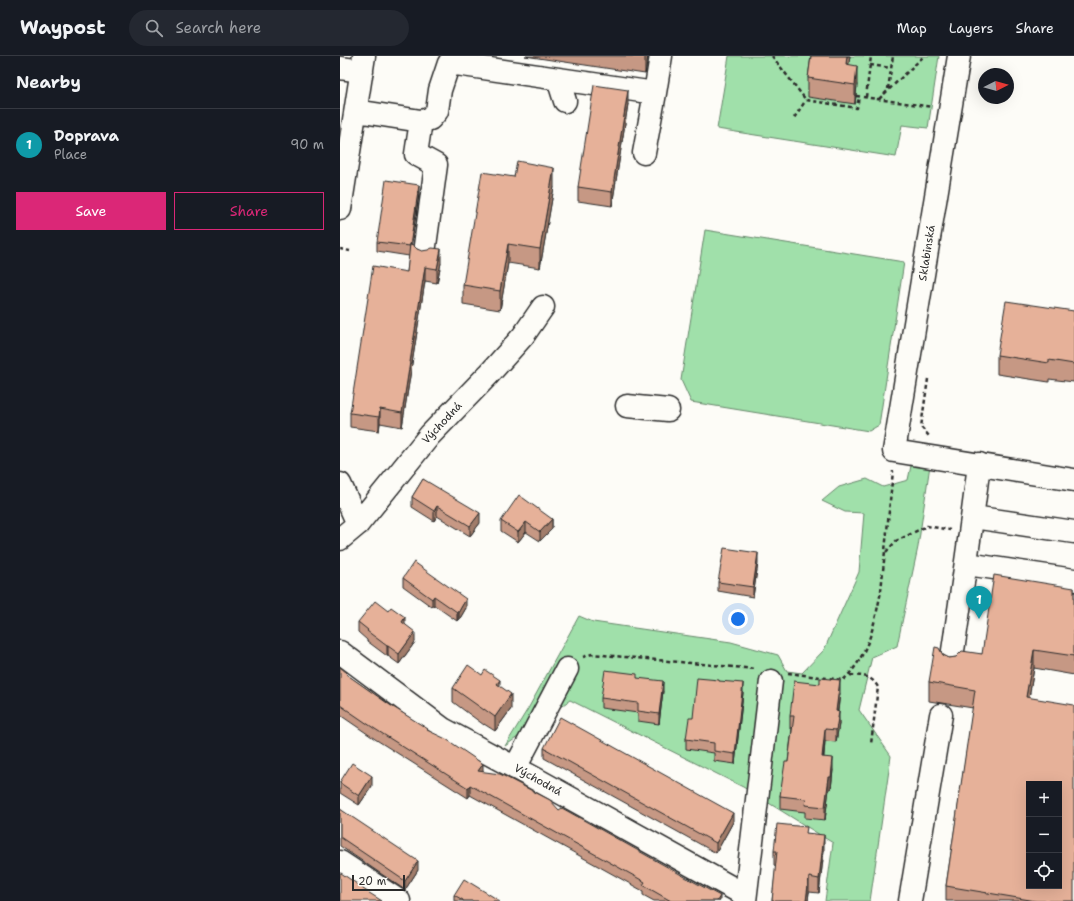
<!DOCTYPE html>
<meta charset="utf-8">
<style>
:root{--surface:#171b24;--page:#242831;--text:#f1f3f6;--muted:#9ea1a6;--line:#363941;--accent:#db2777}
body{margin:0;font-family:"Shantell Sans",sans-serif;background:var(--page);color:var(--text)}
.controls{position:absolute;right:12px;bottom:12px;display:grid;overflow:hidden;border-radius:0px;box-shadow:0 4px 16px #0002}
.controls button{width:36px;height:36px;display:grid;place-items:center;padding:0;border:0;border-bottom:1px solid var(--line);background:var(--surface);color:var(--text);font:20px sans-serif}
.compass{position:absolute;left:638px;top:12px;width:36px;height:36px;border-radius:50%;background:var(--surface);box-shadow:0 4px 16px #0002;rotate:84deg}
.scale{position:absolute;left:12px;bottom:10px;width:53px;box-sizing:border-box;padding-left:4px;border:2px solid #2b2b2b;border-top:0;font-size:11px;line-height:14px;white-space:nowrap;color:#2b2b2b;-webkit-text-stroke:3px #fdfcf7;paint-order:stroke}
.you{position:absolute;left:398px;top:563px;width:14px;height:14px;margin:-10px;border:3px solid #fff;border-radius:50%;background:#1a73e8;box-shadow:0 0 0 6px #1a73e833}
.badge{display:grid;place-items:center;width:26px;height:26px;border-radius:50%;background:var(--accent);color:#fff;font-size:13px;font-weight:700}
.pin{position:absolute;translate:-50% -33px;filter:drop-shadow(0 1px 2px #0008)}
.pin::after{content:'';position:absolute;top:21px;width:14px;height:12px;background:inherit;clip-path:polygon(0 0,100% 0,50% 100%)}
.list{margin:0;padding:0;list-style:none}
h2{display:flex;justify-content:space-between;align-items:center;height:52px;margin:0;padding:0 16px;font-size:17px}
h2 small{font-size:13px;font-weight:400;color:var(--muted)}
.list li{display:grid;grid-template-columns:26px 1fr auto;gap:12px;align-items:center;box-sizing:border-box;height:72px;padding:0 16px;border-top:1px solid var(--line)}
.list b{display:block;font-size:15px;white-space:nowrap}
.list p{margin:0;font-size:13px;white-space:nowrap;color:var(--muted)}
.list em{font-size:13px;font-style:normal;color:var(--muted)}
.actions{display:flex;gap:8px;padding:12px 16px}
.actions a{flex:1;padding:9px 0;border:1px solid var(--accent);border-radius:0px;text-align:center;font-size:14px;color:var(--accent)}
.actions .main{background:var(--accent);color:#fff}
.icon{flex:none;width:22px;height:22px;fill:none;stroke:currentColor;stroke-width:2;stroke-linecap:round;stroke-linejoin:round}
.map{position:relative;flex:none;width:734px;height:845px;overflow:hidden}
header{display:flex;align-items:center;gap:24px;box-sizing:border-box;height:56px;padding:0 20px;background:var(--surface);border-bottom:1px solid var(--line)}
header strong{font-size:19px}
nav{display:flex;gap:22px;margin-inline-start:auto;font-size:14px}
.search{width:280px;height:36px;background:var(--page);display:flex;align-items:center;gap:10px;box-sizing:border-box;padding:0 14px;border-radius:22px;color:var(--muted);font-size:15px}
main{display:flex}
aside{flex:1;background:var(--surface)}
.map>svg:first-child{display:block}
.green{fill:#a0e0aa;stroke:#66866a}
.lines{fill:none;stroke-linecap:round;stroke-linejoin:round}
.minor-casing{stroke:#2b2b2b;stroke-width:25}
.path{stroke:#2b2b2b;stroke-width:2.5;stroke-dasharray:4 3;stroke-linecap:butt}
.minor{stroke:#fdfcf7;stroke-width:22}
.wall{fill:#c69884;stroke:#2b2b2b}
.shaded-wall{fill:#a17c6b;stroke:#2b2b2b}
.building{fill:#e6b199;stroke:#2b2b2b;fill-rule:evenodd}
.labels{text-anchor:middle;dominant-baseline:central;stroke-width:3;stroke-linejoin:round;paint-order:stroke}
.street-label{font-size:11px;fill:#2b2b2b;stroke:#fdfcf7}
</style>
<header>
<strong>Waypost</strong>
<div class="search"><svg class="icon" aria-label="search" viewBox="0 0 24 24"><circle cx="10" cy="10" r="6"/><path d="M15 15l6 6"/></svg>Search here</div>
<nav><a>Map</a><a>Layers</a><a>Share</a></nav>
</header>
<main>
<aside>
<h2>Nearby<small></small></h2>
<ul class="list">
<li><span class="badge" style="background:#0f9aa8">1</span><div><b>Doprava</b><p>Place</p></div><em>90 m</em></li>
</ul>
<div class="actions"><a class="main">Save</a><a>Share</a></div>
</aside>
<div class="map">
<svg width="734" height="845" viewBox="0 0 734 845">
<rect width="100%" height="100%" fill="#fdfcf7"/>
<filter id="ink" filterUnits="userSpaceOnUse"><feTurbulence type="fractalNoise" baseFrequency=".025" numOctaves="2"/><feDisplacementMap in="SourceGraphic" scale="8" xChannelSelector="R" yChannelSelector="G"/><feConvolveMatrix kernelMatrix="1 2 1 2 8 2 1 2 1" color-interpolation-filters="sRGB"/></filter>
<g filter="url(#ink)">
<path class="green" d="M389,0H599L588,72L562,69L556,101L377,73Z
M365,174L564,206L539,369L529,375L351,346L341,324Z
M572,405L590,409L578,491L557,590L532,601L519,654L551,700L530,845H485L493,787L403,731L230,644L165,690L189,651L239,560L253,566L391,586L438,599L447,615L462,617L484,594L519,516L524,457L505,456L482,445L499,431L527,423L543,431L568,424Z"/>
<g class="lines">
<g class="minor-casing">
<path id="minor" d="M619,0L554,395L734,424
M0,12L22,15
M218,23L225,45
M16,55L81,65L90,63L97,55L100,34L109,7L315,37L321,0
M81,65L76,98L96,109L84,197
M304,97L315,37
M0,153L24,0
M287,350L328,354
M0,428L18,468
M633,461L734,476
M0,483L18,468L90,379L149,318L183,280L203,251
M627,508L734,524
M0,596L103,673L196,723L405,839
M611,608C621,541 631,475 639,408
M175,712L227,613
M0,806L59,845
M405,845L431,625
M570,845L601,659"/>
</g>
<path class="path" d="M432,0L466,44L517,52L519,40
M530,9L551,12
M548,33L553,0
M516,40L592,51
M526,41L531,0
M539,43L584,0
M454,62L466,44
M0,193L10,195
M588,323L581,371L589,380
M546,496L556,485L587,470L610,474
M243,601L252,598L416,613
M448,617L503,624C528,602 535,566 541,535L553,415
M510,619C523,620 531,619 538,631L531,688"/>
<use href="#minor" class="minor"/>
</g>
<path class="wall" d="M185,0H308L305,18Z
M471,0H510L508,9L517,29L515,48L468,41V22Z
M288,48L272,150L238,145V131Z
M174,121L214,131L200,212L168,207L160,254L123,248V229Z
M79,138L71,188L77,193L101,207L97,227L85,225L62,371L40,367L39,375L10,371V357L67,216L69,200L37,195V186Z
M734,255V326L709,323V326L657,318V299Z
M83,423L140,467L130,480L97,460L94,465L72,451V441Z
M212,463V473L200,485L186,476L178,486L161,475V465Z
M418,507L413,541L378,535V526Z
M63,522L126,552L119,564L118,563L117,565L94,549L92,551L63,530Z
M734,532V619L694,612L689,642L734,845H606V830L633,652L589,645V626L600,594L603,599L609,602L642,598Z
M18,566L65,568L75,586L59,608L48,600H47L27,585V584L18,576Z
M0,611L7,619L50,649L88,674L143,716L219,754L380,845H314L303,839V835L130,739L128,742L35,683L0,659Z
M297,622L323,635L319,668L298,665V657L261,652V642Z
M379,625L403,637L395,708L374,705V697L346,693V683L353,662Z
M160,630L171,653L155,675L144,668V669L113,646V632Z
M500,637L498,655L499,668L496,686L485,685L484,701L493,714L491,733H489L485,764L465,762V756L440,753V740L448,706L452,672H450V660Z
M204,692L393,766L376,797L204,702Z
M0,726L32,730L19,749L0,737Z
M0,753L78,814L65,834L0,790Z
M467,777L484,794L479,837L469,836L468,845H432L436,810L434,809V795Z
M114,839L160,845H114Z"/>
<path class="shaded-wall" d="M305,0H308L305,18Z
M507,0H510L506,27V8Z
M517,10V29L515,48V29Z
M288,34V48L272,150V136Z
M214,112V131L200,212V193Z
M79,129V138L70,200V190Z
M168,188V207L160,254V235Z
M101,193V207L97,227V213Z
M85,211V225L62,371V357Z
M40,353V367L39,375V361Z
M97,450V460L94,465V455Z
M140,457V467L130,480V470Z
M212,463V473L200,485V476Z
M186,466V476L178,486V476Z
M418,497V507L413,541V531Z
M94,540V549L92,551V543Z
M126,543V552L119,564V555Z
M118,554V563L117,565V556Z
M65,561V571L62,566Z
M75,576V586L59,608V598Z
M47,590H48V600H47Z
M694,594V612L686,660V641Z
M160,624V639L157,628Z
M500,624V637L496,668V655Z
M323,625V635L319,668V658Z
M403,627V637L395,708V698Z
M171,638V653L155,675V661Z
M499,656V668L496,686V674Z
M485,673V685L482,713V701Z
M493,702V714L491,733V721Z
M143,708V718L138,715Z
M32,720V730L19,749V740Z
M489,721V733L485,764V751Z
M130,729V739L128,742V732Z
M393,757V766L376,797V787Z
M484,779V794L479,837V823Z
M78,805V814L65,834V825Z
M469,821V836L468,845H466Z
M380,840V845H377Z"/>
<path class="building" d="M471,0H507L506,8L517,10L515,29L468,22Z
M254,29L288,34L272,136L238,131Z
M177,105L214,112L200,193L168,188L160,235L123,229L142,116L174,121Z
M46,124L79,129L70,190L37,186Z
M70,188L73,189L77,193L82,195L88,194L92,192L101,193L97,213L85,211L62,357L40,353L39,361L10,357L33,210L67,216Z
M666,245L734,255V308L709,304V307L657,299Z
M83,423L140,457L130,470L97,450L94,455L72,441Z
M179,439L212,463L200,476L186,466L178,476L161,465Z
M384,492L418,497L413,531L378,526Z
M74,506L126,543L119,555L118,554L117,556L94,540L92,543L63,522Z
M654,519L734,532V600L694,594L686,641L734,649V845H696L606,830L635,634L589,626L595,591L599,592L600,594L603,599L609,602L616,601L622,595L642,598ZM689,728H719V830H689Z
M35,545L48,555L51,551L65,561L62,566L75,576L59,598L48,590H47L27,575L28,574L18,566Z
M128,609L142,619L145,614L160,624L157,628L171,638L155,661L144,653V654L113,632Z
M0,611L7,617L6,618L50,649L88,673L87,674L106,683L143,708L138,715L160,718L210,744L219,754L222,752L347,822L380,840L377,845H331L303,829L305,826L130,729L128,732L35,673L0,649Z
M265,614L297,618V622L323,625L319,658L298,655V647L261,642Z
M357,622L379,624V625L403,627L395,698L374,695V687L346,683L349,662H353Z
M480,622L500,624L496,655L499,656L496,674L485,673L482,701L493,702L491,721H489L485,751L465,749L466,743L440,740L445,706H448L454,660H450L454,625L480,628Z
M220,661L393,757L376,787L204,692Z
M12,707L32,720L19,740L0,727V726Z
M0,753L78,805L65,825L0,781Z
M437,768L467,771L466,777L484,779L479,823L469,821L466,845H432L437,795H434Z
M0,817H1L23,832V833L42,845H0Z
M124,823L160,845H123V844L114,839Z"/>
</g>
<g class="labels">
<g class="street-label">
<text transform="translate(587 197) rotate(-81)">Sklabinská</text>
<text transform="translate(102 367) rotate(-47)">Východná</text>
<text transform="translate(198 724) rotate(29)">Východná</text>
</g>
</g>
</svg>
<div class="controls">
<button>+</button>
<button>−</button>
<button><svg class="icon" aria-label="locate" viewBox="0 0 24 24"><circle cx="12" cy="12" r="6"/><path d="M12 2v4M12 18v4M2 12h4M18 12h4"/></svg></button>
</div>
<svg class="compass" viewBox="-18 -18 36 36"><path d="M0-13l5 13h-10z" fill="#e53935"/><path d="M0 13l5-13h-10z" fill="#9ea1a6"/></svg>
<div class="scale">20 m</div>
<div class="you"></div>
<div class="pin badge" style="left:639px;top:563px;background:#0f9aa8">1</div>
</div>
</main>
